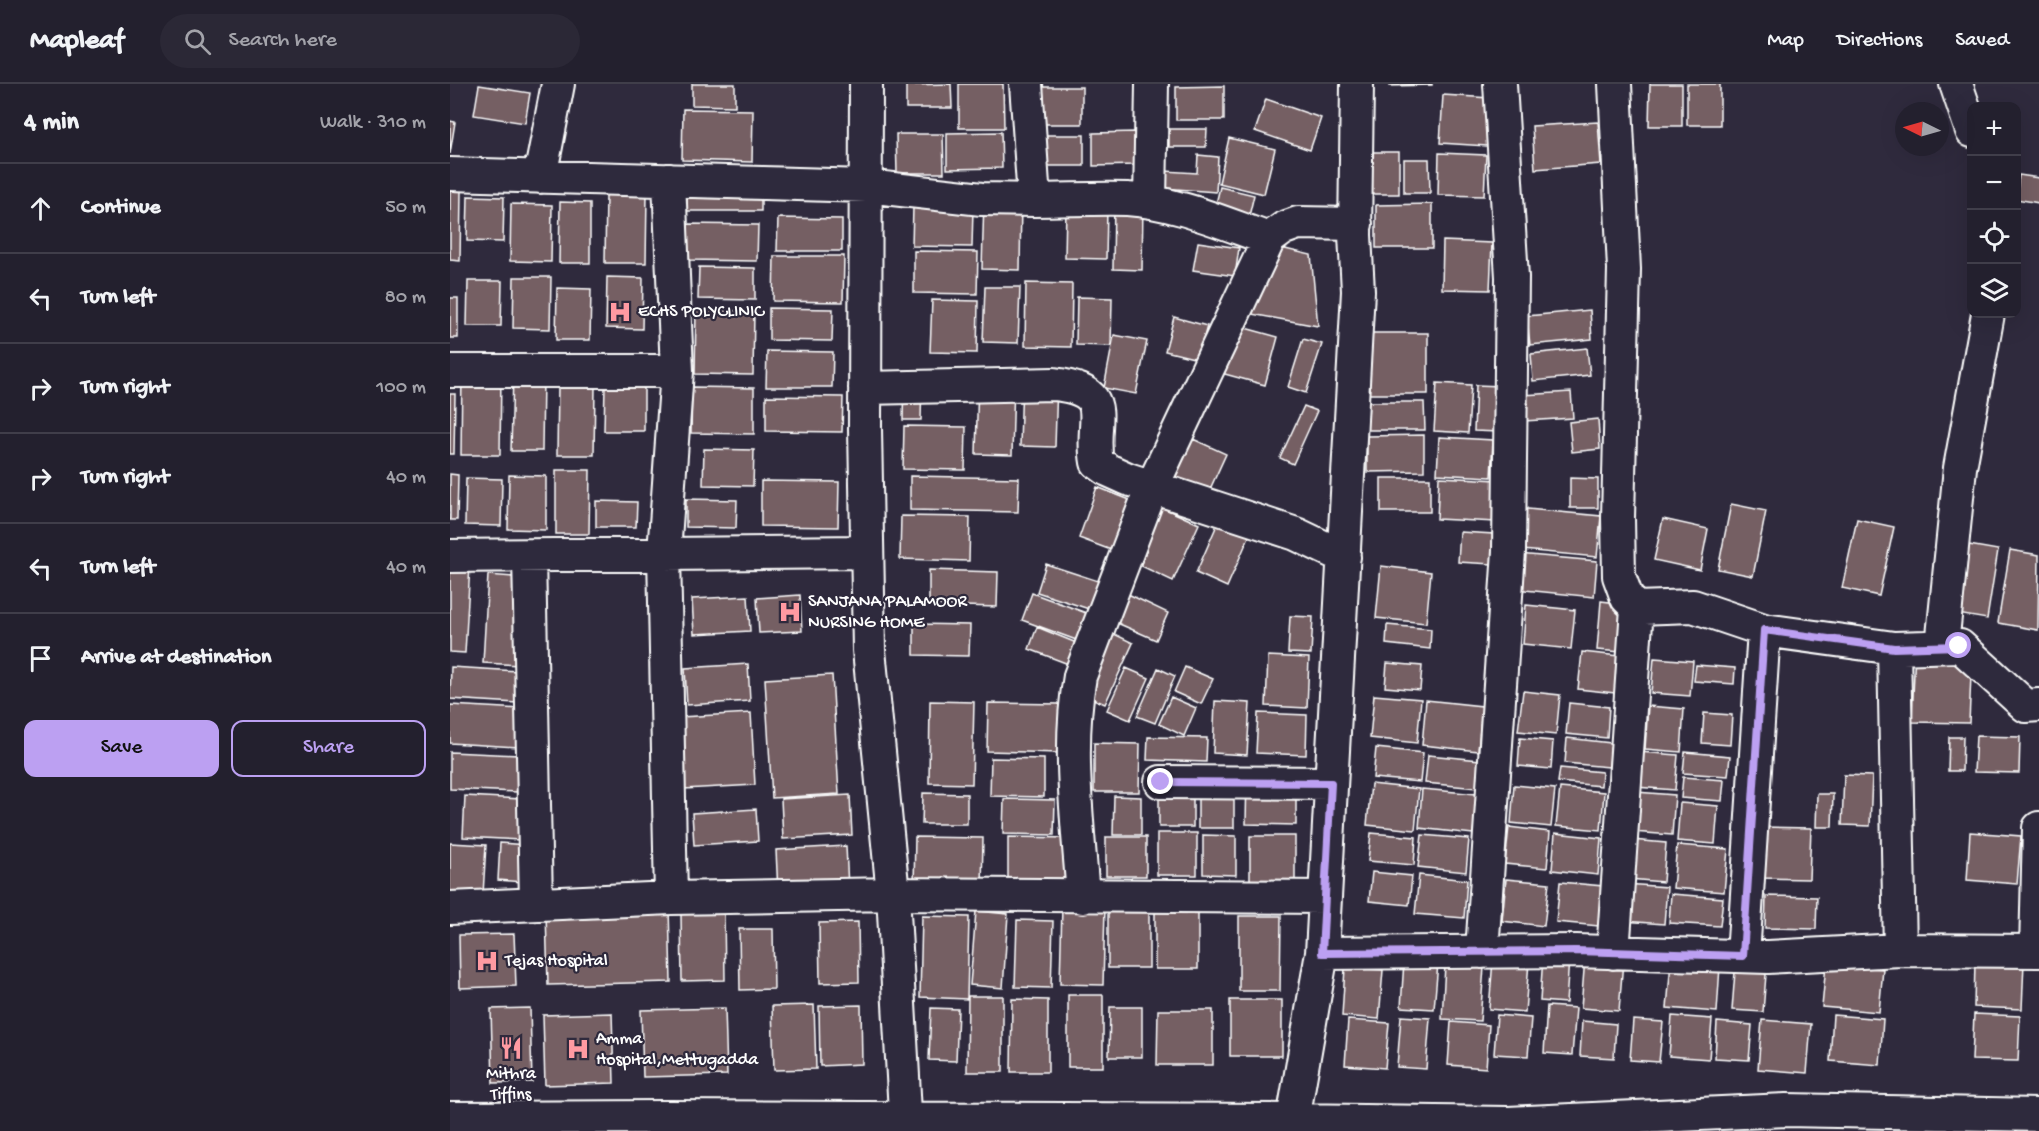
<!DOCTYPE html>
<meta charset="utf-8">
<style>
:root{--surface:#23202e;--page:#2b2836;--text:#f1f3f6;--muted:#a3a3aa;--line:#403e4a;--accent:#bca0f2}
body{margin:0;font-family:"Gochi Hand",sans-serif;background:var(--page);color:var(--text)}
.controls{position:absolute;right:18px;top:18px;display:grid;overflow:hidden;border-radius:12px;box-shadow:0 6px 24px #0002}
.controls button{width:54px;height:54px;display:grid;place-items:center;padding:0;border:0;border-bottom:2px solid var(--line);background:var(--surface);color:var(--text);font:30px sans-serif}
.compass{position:absolute;left:1445px;top:18px;width:54px;height:54px;border-radius:50%;background:var(--surface);box-shadow:0 6px 24px #0002;rotate:275deg}
.stop{position:absolute;width:18px;height:18px;margin:-14px;border:4px solid #bca0f2;border-radius:50%;background:#fff}
.stop.end{background:#bca0f2;border-color:#fff;box-shadow:0 2px 6px #0008}
.list{margin:0;padding:0;list-style:none}
h2{display:flex;justify-content:space-between;align-items:center;height:78px;margin:0;padding:0 24px;font-size:26px}
h2 small{font-size:20px;font-weight:400;color:var(--muted)}
.list li{display:grid;grid-template-columns:39px 1fr auto;gap:18px;align-items:center;box-sizing:border-box;height:90px;padding:0 24px;border-top:2px solid var(--line)}
.list b{display:block;font-size:22px;white-space:nowrap}
.list em{font-size:20px;font-style:normal;color:var(--muted)}
.actions{display:flex;gap:12px;padding:18px 24px}
.actions a{flex:1;padding:14px 0;border:2px solid var(--accent);border-radius:12px;text-align:center;font-size:21px;color:var(--accent)}
.actions .main{background:var(--accent);color:#111}
.icon{flex:none;width:33px;height:33px;fill:none;stroke:currentColor;stroke-width:2;stroke-linecap:round;stroke-linejoin:round}
.map{position:relative;flex:none;width:1589px;height:1047px;overflow:hidden}
header{display:flex;align-items:center;gap:36px;box-sizing:border-box;height:84px;padding:0 30px;background:var(--surface);border-bottom:2px solid var(--line)}
header strong{font-size:28px}
nav{display:flex;gap:33px;margin-inline-start:auto;font-size:21px}
.search{width:420px;height:54px;background:var(--page);display:flex;align-items:center;gap:15px;box-sizing:border-box;padding:0 21px;border-radius:33px;color:var(--muted);font-size:22px}
main{display:flex}
aside{flex:1;background:var(--surface)}
.map>svg:first-child{display:block}
.building{fill:#755e64;stroke:#fff;stroke-width:1.5}
.lines{fill:none;stroke-linecap:round;stroke-linejoin:round}
.street-casing{stroke:#fff;stroke-width:36}
.street{stroke:#2f2a3d;stroke-width:32}
.route{stroke:#bca0f2;stroke-width:8}
.labels{text-anchor:middle;dominant-baseline:central;stroke-width:4.5;stroke-linejoin:round;paint-order:stroke}
.poi-label{font-size:18px;fill:#fff;stroke:#2f2a3d;text-anchor:start}
</style>
<header>
<strong>Mapleaf</strong>
<div class="search"><svg class="icon" aria-label="search" viewBox="0 0 24 24"><circle cx="10" cy="10" r="6"/><path d="M15 15l6 6"/></svg>Search here</div>
<nav><a>Map</a><a>Directions</a><a>Saved</a></nav>
</header>
<main>
<aside>
<h2>4 min<small>Walk · 310 m</small></h2>
<ul class="list">
<li><svg class="icon" aria-label="ahead" viewBox="0 0 24 24"><path d="M12 20V5M6 11l6-6 6 6"/></svg><div><b>Continue</b></div><em>50 m</em></li>
<li><svg class="icon" aria-label="left" viewBox="0 0 24 24"><path d="M17 20v-9H6M10 6l-5 5 5 5"/></svg><div><b>Turn left</b></div><em>80 m</em></li>
<li><svg class="icon" aria-label="right" viewBox="0 0 24 24"><path d="M7 20v-9h11M14 6l5 5-5 5"/></svg><div><b>Turn right</b></div><em>100 m</em></li>
<li><svg class="icon" aria-label="right" viewBox="0 0 24 24"><path d="M7 20v-9h11M14 6l5 5-5 5"/></svg><div><b>Turn right</b></div><em>40 m</em></li>
<li><svg class="icon" aria-label="left" viewBox="0 0 24 24"><path d="M17 20v-9H6M10 6l-5 5 5 5"/></svg><div><b>Turn left</b></div><em>40 m</em></li>
<li><svg class="icon" aria-label="arrive" viewBox="0 0 24 24"><path d="M6 21V4h12l-3 4 3 4H6"/></svg><div><b>Arrive at destination</b></div></li>
</ul>
<div class="actions"><a class="main">Save</a><a>Share</a></div>
</aside>
<div class="map">
<svg width="1589" height="1047" viewBox="0 0 1589 1047">
<rect width="100%" height="100%" fill="#2f2a3d"/>
<filter id="ink" filterUnits="userSpaceOnUse"><feTurbulence type="fractalNoise" baseFrequency=".0167" numOctaves="2"/><feDisplacementMap in="SourceGraphic" scale="12" xChannelSelector="R" yChannelSelector="G"/><feConvolveMatrix kernelMatrix="1 2 1 2 8 2 1 2 1" color-interpolation-filters="sRGB"/></filter>
<g filter="url(#ink)">
<path class="building" d="M242,0H285V22L242,21Z
M501,0L502,24H456V1Z
M509,0H553L554,44H509Z
M940,0H982V1L940,2Z
M1200,0H1232V42H1199Z
M1237,0H1270V41H1237Z
M29,1L80,9L75,39L24,31Z
M774,2V36H726V3Z
M587,3H632V40H587Z
M993,11L1040,14L1037,62L990,59Z
M816,15L871,34L860,66L805,47Z
M233,25L303,26L302,78L232,76Z
M0,37L5,38L0,70Z
M1148,38L1151,80L1085,85L1082,42Z
M719,45H757L756,63H719Z
M551,48L552,84L497,85V49Z
M686,48V81L643,82V49Z
M446,50H493L494,89H447Z
M592,51H634V82H592Z
M779,54L825,65L814,110L769,99Z
M922,68H949V110H922Z
M989,69L1036,71L1034,112L988,111Z
M748,71L768,73L766,108L713,104L715,87L747,89Z
M954,75H979L980,109H954Z
M1569,91L1589,94V119L1566,115Z
M770,103L804,111L799,132L765,124Z
M237,104L311,105V127H237Z
M0,106L11,107L10,177L0,176Z
M156,109H197L196,179H155Z
M18,112L54,113L53,158L17,157Z
M534,115L571,116L570,186L532,185Z
M664,117L693,118L692,186L663,185Z
M110,118L140,119V179H109Z
M61,120L102,121L101,178L60,177Z
M982,120V164H926V121Z
M463,123L523,124L522,163L462,162Z
M616,123L657,124L656,175L615,174Z
M328,134L392,135V167H327Z
M238,140L308,141L307,177L237,176Z
M993,157L1042,159L1040,206L992,205Z
M748,158L789,164L785,192L743,186Z
M818,161L861,171L868,242L796,229Z
M464,167L528,168L527,210L464,209Z
M324,172H394L393,218L323,217Z
M249,183L305,184V216L248,215Z
M64,193H101L100,245L63,244Z
M157,193L193,194L192,245L156,244Z
M18,197H52L51,242H17Z
M576,199L622,200L621,263L575,262Z
M535,203H570L568,259L533,258Z
M107,204L141,205L140,256H106Z
M627,213L662,214L661,262L626,261Z
M0,214H8V254H0Z
M482,216L528,217L527,269L480,268Z
M319,224L383,225L382,257L319,256Z
M246,226L304,227L303,291L245,290Z
M1140,226L1142,255L1080,261L1077,232Z
M724,233L757,242L748,275L715,267Z
M784,241L828,253L815,301L771,289Z
M912,249H978V310H912Z
M664,251L697,257L686,310L654,304Z
M853,255L872,260L856,309L838,303Z
M1137,264L1140,291L1083,297L1081,270Z
M317,267L383,268L382,303H316Z
M12,287L51,288L50,371H11Z
M63,291L93,292L92,367H61Z
M454,293H472L471,336H453Z
M528,295L564,296L562,371L526,370Z
M572,296L607,297L605,363L570,362Z
M987,299L1021,301L1018,349L984,347Z
M108,301L145,302L144,371H107Z
M1026,301L1051,302L1049,348L1024,347Z
M155,302L194,303V347H154Z
M242,303L304,304V350L241,349Z
M1121,308L1123,334L1074,337L1073,311Z
M0,310H5L4,370H0Z
M316,312L393,313L392,348L316,347Z
M913,318H974L975,346H914Z
M854,322L867,327L843,380L830,374Z
M1148,335L1150,365L1122,368L1119,338Z
M454,342L516,343L515,386L453,385Z
M974,351V387L917,388V352Z
M989,353L1043,356L1041,393L987,390Z
M743,355L776,370L755,416L722,400Z
M254,365L304,366L303,402L253,401Z
M106,386H140L139,450H106Z
M0,390L8,391L7,436H0Z
M59,391L96,392V446L58,445Z
M460,392L569,394L568,428L460,426Z
M989,393L1048,396L1046,438L987,435Z
M16,394L52,395L51,442L15,441Z
M931,394H980V428H931Z
M1120,394L1148,395V424H1120Z
M311,397L389,398L388,443L311,442Z
M647,403L680,416L661,466L629,454Z
M236,415L287,416L286,444L236,443Z
M146,417L187,418L186,443H146Z
M1281,420L1316,427L1303,492L1268,485Z
M711,423L749,440L723,497L685,479Z
M1067,424L1151,432L1147,473L1063,465Z
M451,432L520,433L519,477L450,475Z
M770,434L801,448L777,503L746,489Z
M1213,435L1258,445L1250,486L1204,476Z
M1407,435L1444,443L1429,512L1392,504Z
M1010,448L1044,450L1042,480L1008,478Z
M1519,461L1548,466L1537,535L1507,530Z
M1560,466L1589,471L1588,546L1548,539Z
M1068,470L1147,477L1144,513L1065,505Z
M0,480L20,481L15,569L0,568Z
M596,480L651,498L642,526L587,508Z
M931,482L981,488L976,539L926,534Z
M479,486L548,488L547,523L479,521Z
M38,491L75,494L70,581L33,579Z
M582,509L639,530L629,557L572,536Z
M678,510L718,529L706,556L665,538Z
M350,511L352,547L309,549L307,514Z
M298,512L300,547L244,550L242,515Z
M1151,517L1176,520L1172,568L1147,566Z
M1076,521L1125,526L1121,565L1073,560Z
M840,532L863,533L861,570L838,569Z
M464,540L520,541L519,572L464,571Z
M937,541L981,545L980,565L936,560Z
M587,543L629,560L621,581L579,565Z
M660,548L683,559L655,620L632,610Z
M1465,563L1522,565L1519,639L1462,638Z
M1132,568L1169,572L1165,609L1128,605Z
M818,572L859,574L857,624L816,622Z
M1204,574L1243,577L1240,612L1201,609Z
M937,579L972,582L970,606L935,603Z
M298,580L300,617L237,621L235,584Z
M1246,581L1285,584L1284,600L1244,597Z
M1,583L68,587L67,619L0,615Z
M735,583L763,595L751,620L724,608Z
M676,584L699,594L680,636L657,626Z
M708,584L725,592L705,639L687,632Z
M382,591L389,710L322,714L315,595Z
M1073,607L1110,611L1106,651L1068,647Z
M924,611L971,615L967,659L920,654Z
M721,613L746,624L734,652L709,640Z
M976,616L1032,622L1028,667L972,661Z
M480,617L524,618L522,700L479,699Z
M765,617L800,619L797,671L763,669Z
M538,619L610,620L609,669L537,667Z
M1119,619L1159,623L1157,654L1116,650Z
M0,621L71,625L69,663L0,659Z
M1198,622L1234,625L1231,668L1195,665Z
M301,629L305,701L234,705L230,633Z
M808,629L857,631L856,671L806,669Z
M1254,629L1282,631L1280,661L1252,659Z
M1526,652L1570,653L1569,689L1524,688Z
M698,653L757,654L756,678L697,676Z
M1499,653H1513L1512,687H1498Z
M1070,654L1103,657L1101,685L1068,682Z
M1117,654L1161,659L1159,683L1115,679Z
M644,659L690,660L689,708H644Z
M926,664L973,669L970,698L923,694Z
M0,668L69,671L67,708L0,705Z
M1189,668L1228,671L1225,706L1186,703Z
M1235,668L1280,672L1278,692L1233,689Z
M978,671L1030,676L1027,704L975,699Z
M541,674L594,675V713L540,712Z
M1110,684L1152,688L1151,702L1108,698Z
M748,690L784,691V744H748Z
M797,690L846,691V741L796,740Z
M1394,691L1422,692L1420,742L1392,741Z
M1233,693L1274,696L1272,717L1231,714Z
M709,695H743V743H709Z
M921,700L969,705L965,746L917,741Z
M1064,701L1105,705L1101,743L1061,739Z
M1110,704L1154,708L1151,746L1106,742Z
M972,705L1027,710L1023,750L969,744Z
M1186,708L1225,711L1222,751L1183,748Z
M473,709L517,710V740H472Z
M1367,710H1383L1382,743H1366Z
M400,711L402,751L333,755L331,715Z
M15,712L72,715L70,756L13,753Z
M664,712L691,713V751H663Z
M554,715L605,716L604,751L553,750Z
M1230,719L1268,722L1265,760L1227,757Z
M306,725L308,757L244,761L242,729Z
M1059,743L1100,748L1097,784L1055,780Z
M1312,743L1361,744L1359,795L1310,794Z
M1520,748L1571,752L1567,800L1517,796Z
M707,749H747V791H707Z
M921,749L966,753L964,781L918,777Z
M1105,749L1151,754L1148,791L1102,786Z
M753,751L786,752V791L753,790Z
M972,751L1019,755L1016,788L968,783Z
M800,752H845V798H800Z
M465,753L533,754L532,804L464,802Z
M558,753L622,754L621,796L558,795Z
M656,753H696V792H656Z
M1182,756L1216,759L1213,798L1179,795Z
M0,759L36,761L33,810L0,808Z
M50,759L76,761L73,798L48,796Z
M1227,761L1278,765L1274,808L1223,804Z
M396,762L398,804L328,808L326,766Z
M922,788L962,792L959,821L919,817Z
M969,791L1017,796L1014,834L965,830Z
M1056,795L1099,799L1094,842L1052,837Z
M1110,798L1153,802L1149,842L1106,838Z
M1175,800L1217,803L1214,840L1173,837Z
M1221,810L1273,814L1270,842L1219,839Z
M1316,812L1367,813L1366,845L1315,844Z
M612,822L655,823L653,901L610,900Z
M219,824L221,898L98,901L96,828Z
M526,827L558,830L553,904L520,901Z
M705,827H748V885H705Z
M658,828H699V884H658Z
M274,829L275,896L232,897L231,830Z
M472,832L519,833L517,915L470,913Z
M789,832H831L830,907H789Z
M567,836L603,837L601,904L565,903Z
M408,838L409,898L370,899L369,839Z
M289,845H323L324,905L290,906Z
M64,850L66,902L10,904L9,851Z
M1136,861L1174,864L1169,927L1131,924Z
M1093,872L1119,874L1116,919L1090,917Z
M1286,875L1317,878L1313,928L1282,926Z
M1043,876L1079,878L1075,928L1039,925Z
M954,877L988,879L984,925L951,923Z
M1525,877L1574,878L1572,925L1524,923Z
M1221,878L1270,882L1267,928L1217,924Z
M995,881L1034,883L1030,937L992,935Z
M1376,881L1433,885L1429,928L1372,923Z
M895,884L933,886L929,935L892,932Z
M618,911H653V983H618Z
M518,912H553V988H517Z
M562,915L598,916V988H561Z
M780,916H832V972H780Z
M364,921L366,985L324,986L322,922Z
M411,921L412,980L370,982L369,922Z
M1097,922L1126,924L1122,971L1094,969Z
M660,923H692V973H659Z
M80,924L82,998L43,999L41,925Z
M275,924L277,991L193,993L191,926Z
M481,924L508,925L506,977L479,976Z
M708,926H763V981H707Z
M162,929L164,999L95,1001L93,931Z
M1524,930L1570,932L1568,977L1522,976Z
M1047,931L1081,934L1078,972L1044,970Z
M1383,931L1433,935L1430,981L1380,977Z
M951,932L980,934L976,985L947,983Z
M1222,932L1262,935L1259,975L1219,972Z
M898,936L939,939L935,984L895,981Z
M1183,936L1213,938L1209,978L1180,976Z
M1312,936L1361,940L1357,989L1308,985Z
M1132,937L1166,940L1164,974L1130,972Z
M1001,938L1039,941L1036,984L998,981Z
M1267,938L1302,941L1299,976L1265,974Z"/>
<g class="lines">
<g class="street-casing">
<path id="street" d="M416,0L415,344L419,566L443,810L456,1047
M1165,0L1174,185L1168,434L1169,492L1177,514L1187,524
M1506,0L1522,47
M0,90L416,102L532,115L584,116L576,0
M90,93L108,0
M584,116C615,116 646,114 677,115C726,118 773,139 819,155
M700,118L702,0
M0,287H227L219,96
M227,287L214,469L221,814L443,810L874,813
M415,304L604,300C667,308 639,334 647,378L658,386L678,395L846,450L894,473
M0,472L417,468
M79,472L86,819
M1492,562L1510,384L1538,230
M711,698L881,699
M633,813C628,740 617,665 630,592L702,403L819,155L834,144L848,139L906,140
M0,824L221,814
M1450,866L1444,564L1510,562L1576,622L1589,621
M1586,867L1589,744
M1032,868L1059,467L1062,193L1050,0
M872,869L1126,867L1318,873L1450,866L1589,867
M1163,869L1187,524L1243,522L1314,546L1444,564
M1293,872L1314,546
M0,1034L217,1033L842,1036L1058,1039V1047
M1058,1039L1336,1026L1589,1031
M841,1047L872,869L908,207L905,151L907,0"/>
</g>
<use href="#street" class="street"/>
</g>
</g>
<g class="lines" filter="url(#ink)">
<path class="route" d="M711,698L881,699L872,869L1126,867L1293,872L1314,546L1444,564L1509,562"/>
</g>
<defs>
<g id="hospital-bare" transform="scale(1.8)"><path d="M-5-5h3v3.5h4V-5h3V5h-3V1.5h-4V5h-3Z" fill="#ff9aa2" stroke="#2f2a3d" stroke-width="2.5" paint-order="stroke"/></g>
<g id="restaurant-bare" transform="scale(1.8)"><path d="M-5-6h1v4h1v-4h1v4h1v-4h1v5L-1.5 .5V6h-2V.5L-5-1ZM5-6V6H3V1.5H1.5Q1.5-4 5-6Z" fill="#ff9aa2" stroke="#2f2a3d" stroke-width="2.5" paint-order="stroke"/></g>
</defs>
<g fill-rule="evenodd">
<use href="#hospital-bare" x="170" y="228"/>
<use href="#hospital-bare" x="340" y="528"/>
<use href="#hospital-bare" x="37" y="877"/>
<use href="#restaurant-bare" x="61" y="964"/>
<use href="#hospital-bare" x="128" y="965"/>
</g>
<g class="labels">
<g class="poi-label">
<text x="188" y="228">ECHS POLYCLINIC</text>
<text x="358" y="518">SANJANA PALAMOOR<tspan x="358" dy="21">NURSING HOME</tspan></text>
<text x="55" y="877">Tejas Hospital</text>
<text x="146" y="955">Amma<tspan x="146" dy="21">Hospital,Mettugadda</tspan></text>
<text x="61" y="990" text-anchor="middle">Mithra<tspan x="61" dy="21">Tiffins</tspan></text>
</g>
</g>
</svg>
<div class="controls">
<button>+</button>
<button>−</button>
<button><svg class="icon" aria-label="locate" viewBox="0 0 24 24"><circle cx="12" cy="12" r="6"/><path d="M12 2v4M12 18v4M2 12h4M18 12h4"/></svg></button>
<button><svg class="icon" aria-label="layers" viewBox="0 0 24 24"><path d="M12 4l9 5-9 5-9-5zM3 14l9 5 9-5"/></svg></button>
</div>
<svg class="compass" viewBox="-18 -18 36 36"><path d="M0-13l5 13h-10z" fill="#e53935"/><path d="M0 13l5-13h-10z" fill="#a3a3aa"/></svg>
<div class="stop" style="left:1509px;top:562px"></div>
<div class="stop end" style="left:711px;top:698px"></div>
</div>
</main>
